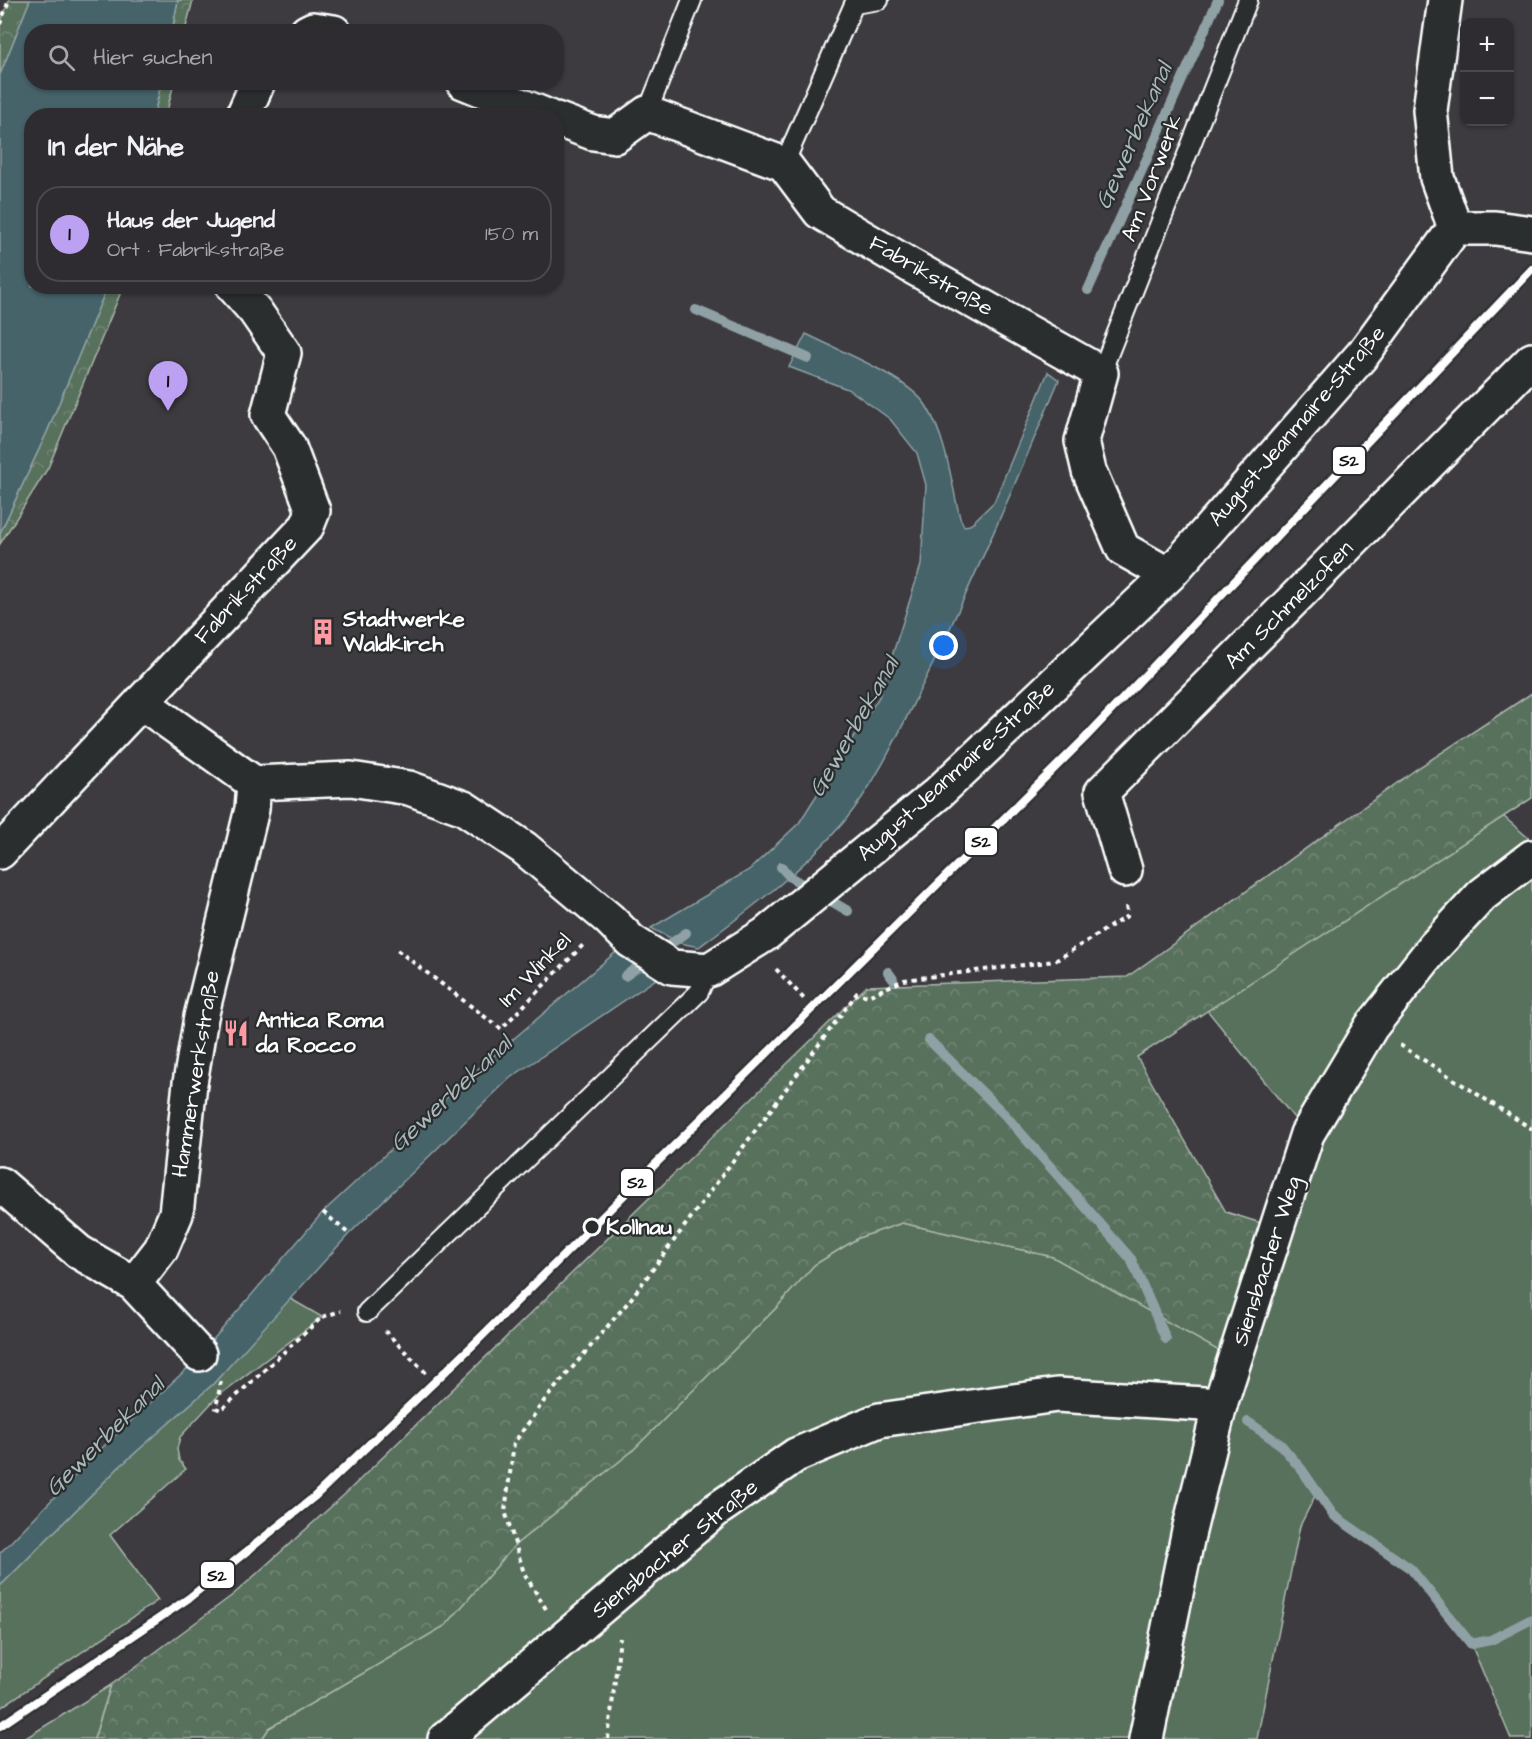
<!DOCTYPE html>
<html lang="de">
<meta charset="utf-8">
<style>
:root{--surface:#2e2c30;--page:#3a383c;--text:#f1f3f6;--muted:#a7a7ab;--line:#49484c;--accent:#bca0f2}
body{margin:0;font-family:"Architects Daughter",sans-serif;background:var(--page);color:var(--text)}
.controls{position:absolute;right:18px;top:18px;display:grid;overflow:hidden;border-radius:12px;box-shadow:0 2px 4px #0004}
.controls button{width:54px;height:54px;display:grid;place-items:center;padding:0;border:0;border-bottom:2px solid var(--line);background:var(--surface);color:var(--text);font:30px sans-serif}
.you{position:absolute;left:944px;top:646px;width:21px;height:21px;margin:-15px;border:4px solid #fff;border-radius:50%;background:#1a73e8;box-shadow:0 0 0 9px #1a73e833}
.badge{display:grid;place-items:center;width:39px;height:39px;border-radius:50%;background:var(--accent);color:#111;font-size:20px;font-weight:700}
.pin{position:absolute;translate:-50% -50px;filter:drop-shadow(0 2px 3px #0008)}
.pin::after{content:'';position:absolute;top:32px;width:21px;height:18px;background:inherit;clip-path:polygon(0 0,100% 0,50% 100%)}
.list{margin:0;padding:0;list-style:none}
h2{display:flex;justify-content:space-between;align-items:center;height:78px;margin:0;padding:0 24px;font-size:26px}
h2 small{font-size:20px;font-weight:400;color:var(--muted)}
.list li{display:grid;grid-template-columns:39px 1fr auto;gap:18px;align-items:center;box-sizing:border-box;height:96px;margin:0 12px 12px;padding:0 12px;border:2px solid var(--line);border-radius:24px}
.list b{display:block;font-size:22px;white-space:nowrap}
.list p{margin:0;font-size:20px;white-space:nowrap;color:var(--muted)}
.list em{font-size:20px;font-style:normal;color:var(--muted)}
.icon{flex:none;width:33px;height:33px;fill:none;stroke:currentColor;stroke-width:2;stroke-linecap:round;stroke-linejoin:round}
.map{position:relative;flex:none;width:1532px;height:1739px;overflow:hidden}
.search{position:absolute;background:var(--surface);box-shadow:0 2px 4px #0004;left:24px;top:24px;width:540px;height:66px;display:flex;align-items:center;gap:15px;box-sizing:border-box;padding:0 21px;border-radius:24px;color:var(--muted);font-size:22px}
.panel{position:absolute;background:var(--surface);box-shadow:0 2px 4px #0004;left:24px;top:108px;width:540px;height:186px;border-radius:24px}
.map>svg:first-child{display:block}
.grass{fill:#59715d;stroke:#acb8ae;stroke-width:1.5}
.forest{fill:url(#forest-crowns);stroke:#acb8ae;stroke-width:1.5}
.water{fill:#456369;stroke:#8fa1a5;stroke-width:1.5}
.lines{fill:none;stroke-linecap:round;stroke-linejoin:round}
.stream{stroke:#8fa1a5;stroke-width:10}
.service-casing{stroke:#fff;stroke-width:22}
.minor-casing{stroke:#fff;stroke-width:38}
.tertiary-casing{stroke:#fff;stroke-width:38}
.path{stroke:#fff;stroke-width:4;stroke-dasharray:4.5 4.5;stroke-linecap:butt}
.service{stroke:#2a2d2e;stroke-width:18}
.minor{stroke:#2a2d2e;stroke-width:33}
.tertiary{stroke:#2a2d2e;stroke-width:33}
.rail-1-casing{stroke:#2a2d2e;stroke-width:12}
.rail-1{stroke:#fff;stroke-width:8}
.stop-dot{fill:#2a2d2e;stroke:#fff;stroke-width:3}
.labels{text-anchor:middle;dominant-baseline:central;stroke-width:4.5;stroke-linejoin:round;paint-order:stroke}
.street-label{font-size:22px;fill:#fff;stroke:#2a2d2e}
.poi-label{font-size:22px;font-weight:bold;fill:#fff;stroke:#2a2d2e;text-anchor:start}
.stop-label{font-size:22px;font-weight:bold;fill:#fff;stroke:#2a2d2e;text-anchor:start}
.water-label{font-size:24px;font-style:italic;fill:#abb9bc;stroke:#2a2d2e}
.line-badge{stroke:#2a2d2e;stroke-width:2}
.pale-badge-label{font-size:16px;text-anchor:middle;font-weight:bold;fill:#111}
</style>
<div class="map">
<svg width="1532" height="1739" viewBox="0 0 1532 1739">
<defs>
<pattern id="forest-crowns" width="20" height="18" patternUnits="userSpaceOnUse" patternTransform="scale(1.5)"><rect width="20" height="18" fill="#59715d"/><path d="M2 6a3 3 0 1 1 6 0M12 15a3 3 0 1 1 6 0" fill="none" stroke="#728675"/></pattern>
</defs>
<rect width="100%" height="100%" fill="#3d3b40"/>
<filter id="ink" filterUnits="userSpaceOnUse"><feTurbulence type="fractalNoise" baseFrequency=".0167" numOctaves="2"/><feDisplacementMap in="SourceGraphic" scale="12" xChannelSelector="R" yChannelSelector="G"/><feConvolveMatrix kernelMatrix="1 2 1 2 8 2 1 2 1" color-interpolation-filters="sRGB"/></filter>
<g filter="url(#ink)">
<path class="grass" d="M1503,816L1532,841V1739H1511L1471,1644L1411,1569L1333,1515L1317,1492L1300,1526L1257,1739H262L269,1728L446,1625L515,1545L631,1452L777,1307L814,1265L858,1238L902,1223L1053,1257L1235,1360L1307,1134L1207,1010Z
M289,1298L322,1317L217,1397L180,1437L177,1449L179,1460L186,1469L110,1535L158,1600L0,1708V1586L118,1468L213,1384Z
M111,1685L94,1739H24Z"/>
<path class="forest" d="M9,0H30L0,75V24Z
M178,0H193L185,31L172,32Z
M161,83H174L166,115L154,116Z
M107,287H123L48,468L0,544V533L47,432Z
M1532,693V798L1137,1057L1226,1212L1277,1228L1235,1360L1053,1257L902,1223L858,1238L814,1265L777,1307L631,1452L515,1545L446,1625L269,1728L262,1739H94L111,1685L234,1594L344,1495L867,986L1127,977L1415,770Z"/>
<path class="water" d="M30,0H178L172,31L32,32V82L161,83L154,115L32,116V286L107,287L47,432L0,533V75Z
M806,334C838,350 910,378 927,407C947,440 951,482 960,518L964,526L970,525L994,502L1048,372L1059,380C1016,482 973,583 924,682C900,730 878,781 843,823C801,872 750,909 699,947L680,943L651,928L749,870L799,823L879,697L921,565L926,485L917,453L890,419L850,390L789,367Z
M616,952L656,979L510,1078L349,1234L213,1384L118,1468L0,1586V1553L105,1445L192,1364L323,1212L479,1068Z"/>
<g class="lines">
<path class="stream" d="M1088,290L1218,0
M696,310L808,358
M781,867L790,877L848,911
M888,972L893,979
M625,976L686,933
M929,1040L1005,1115L1131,1259L1166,1339
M1248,1422L1280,1444L1302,1470L1333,1515L1411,1569L1471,1644L1491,1640L1532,1619"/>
<g class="service-casing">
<path id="service" d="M647,113L692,0
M784,164L854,4L879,0
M1101,373L1248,0
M367,1312L699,992L709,970"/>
</g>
<g class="minor-casing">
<path id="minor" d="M1445,0L1430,110L1437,178L1455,228
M307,32L313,29L334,32
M463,82L547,116
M243,116L258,82
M556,119L593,133L615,136L647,113L784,164L820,212L911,266L1101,373L1082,441L1089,471L1123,549L1169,575
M1455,228H1495L1532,233
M141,702L254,783L351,779L409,788L464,808L524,848L609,919L631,941L672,967L709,970L766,934L937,794L1169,575L1363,354L1455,228
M0,852L307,526L313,511L289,447L268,415L284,353L255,311L233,286
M1125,870L1102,792L1532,360
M0,1184L79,1252L134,1284L199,1354
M134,1284L161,1249L176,1214L190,1083L201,1017L252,809L254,783
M445,1739L716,1510L796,1455L879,1420L1057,1395L1220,1405"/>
</g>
<g class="tertiary-casing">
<path id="tertiary" d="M1146,1739L1188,1535L1220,1405L1307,1134L1371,1027L1434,947L1482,895L1532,857"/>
</g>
<path class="path" d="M0,24L9,0
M397,950L501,1029L585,943
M776,969L806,1001
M1400,1045L1532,1129
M323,1212L349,1234
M385,1331L429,1376
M221,1381L216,1408L221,1410L322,1317L341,1311
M546,1609L524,1573L505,1511L514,1443L544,1401L630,1300L857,993L868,996L904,980L1055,961L1127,916L1126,904
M608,1739L620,1638"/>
<use href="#service" class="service"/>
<use href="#minor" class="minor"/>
<use href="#tertiary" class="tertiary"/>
<g class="rail-1-casing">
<path id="rail-1" d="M0,1726L189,1598L314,1497L473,1345L1085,738L1532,269"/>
</g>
<use href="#rail-1" class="rail-1"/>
</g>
</g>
<defs>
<g id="building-bare" transform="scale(2.07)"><path d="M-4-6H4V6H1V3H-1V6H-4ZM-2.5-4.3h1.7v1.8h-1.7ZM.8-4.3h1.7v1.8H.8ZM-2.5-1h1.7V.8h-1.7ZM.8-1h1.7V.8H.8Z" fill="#ff9aa2" stroke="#2a2d2e" stroke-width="2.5" paint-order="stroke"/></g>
<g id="restaurant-bare" transform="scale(2.07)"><path d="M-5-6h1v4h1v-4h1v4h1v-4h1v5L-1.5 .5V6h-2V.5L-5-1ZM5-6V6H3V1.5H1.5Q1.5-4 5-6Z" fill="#ff9aa2" stroke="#2a2d2e" stroke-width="2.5" paint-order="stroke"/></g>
</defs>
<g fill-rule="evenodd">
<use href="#building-bare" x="323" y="632"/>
<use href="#restaurant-bare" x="236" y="1033"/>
</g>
<circle class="stop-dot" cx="592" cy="1227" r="8"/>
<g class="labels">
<g class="street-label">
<text transform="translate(1152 178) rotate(-69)">Am Vorwerk</text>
<text transform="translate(931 276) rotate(30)">Fabrikstraße</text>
<text transform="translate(1297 426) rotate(-49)">August-Jeanmaire-Straße</text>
<text transform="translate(246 590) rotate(-47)">Fabrikstraße</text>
<text transform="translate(1289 605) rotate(-45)">Am Schmelzofen</text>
<text transform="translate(956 771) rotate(-42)">August-Jeanmaire-Straße</text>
<text transform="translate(535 970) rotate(-46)">Im Winkel</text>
<text transform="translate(196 1074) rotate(-81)">Hammerwerkstraße</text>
<text transform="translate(1267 1261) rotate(-72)">Siensbacher Weg</text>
<text transform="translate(675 1549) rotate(-39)">Siensbacher Straße</text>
</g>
<g class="poi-label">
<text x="343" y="619">Stadtwerke<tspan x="343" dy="25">Waldkirch</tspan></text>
<text x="256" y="1020">Antica Roma<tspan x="256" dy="25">da Rocco</tspan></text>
</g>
<g class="stop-label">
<text x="606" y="1227">Kollnau</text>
</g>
<g class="water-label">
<text transform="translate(1134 136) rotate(-66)">Gewerbekanal</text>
<text transform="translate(854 727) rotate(-60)">Gewerbekanal</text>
<text transform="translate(451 1094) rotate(-43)">Gewerbekanal</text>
<text transform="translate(105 1437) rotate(-45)">Gewerbekanal</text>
</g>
</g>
<g class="line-badge">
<rect x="1332" y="446" width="34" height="29" rx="6" fill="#fff"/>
<rect x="964" y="827" width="34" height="29" rx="6" fill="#fff"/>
<rect x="620" y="1168" width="34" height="29" rx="6" fill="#fff"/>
<rect x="200" y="1561" width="35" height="28" rx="6" fill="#fff"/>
</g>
<g class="pale-badge-label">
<text x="1349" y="466">S2</text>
<text x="981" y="847">S2</text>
<text x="637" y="1188">S2</text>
<text x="217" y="1581">S2</text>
</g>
</svg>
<div class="controls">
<button>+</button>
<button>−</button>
</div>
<div class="you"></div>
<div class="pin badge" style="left:168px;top:411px">1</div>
<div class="search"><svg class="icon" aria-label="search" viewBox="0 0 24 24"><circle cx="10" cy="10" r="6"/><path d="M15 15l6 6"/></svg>Hier suchen</div>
<section class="panel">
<h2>In der Nähe<small></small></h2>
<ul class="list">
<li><span class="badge">1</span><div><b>Haus der Jugend</b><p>Ort · Fabrikstraße</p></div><em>150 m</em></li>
</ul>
</section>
</div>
